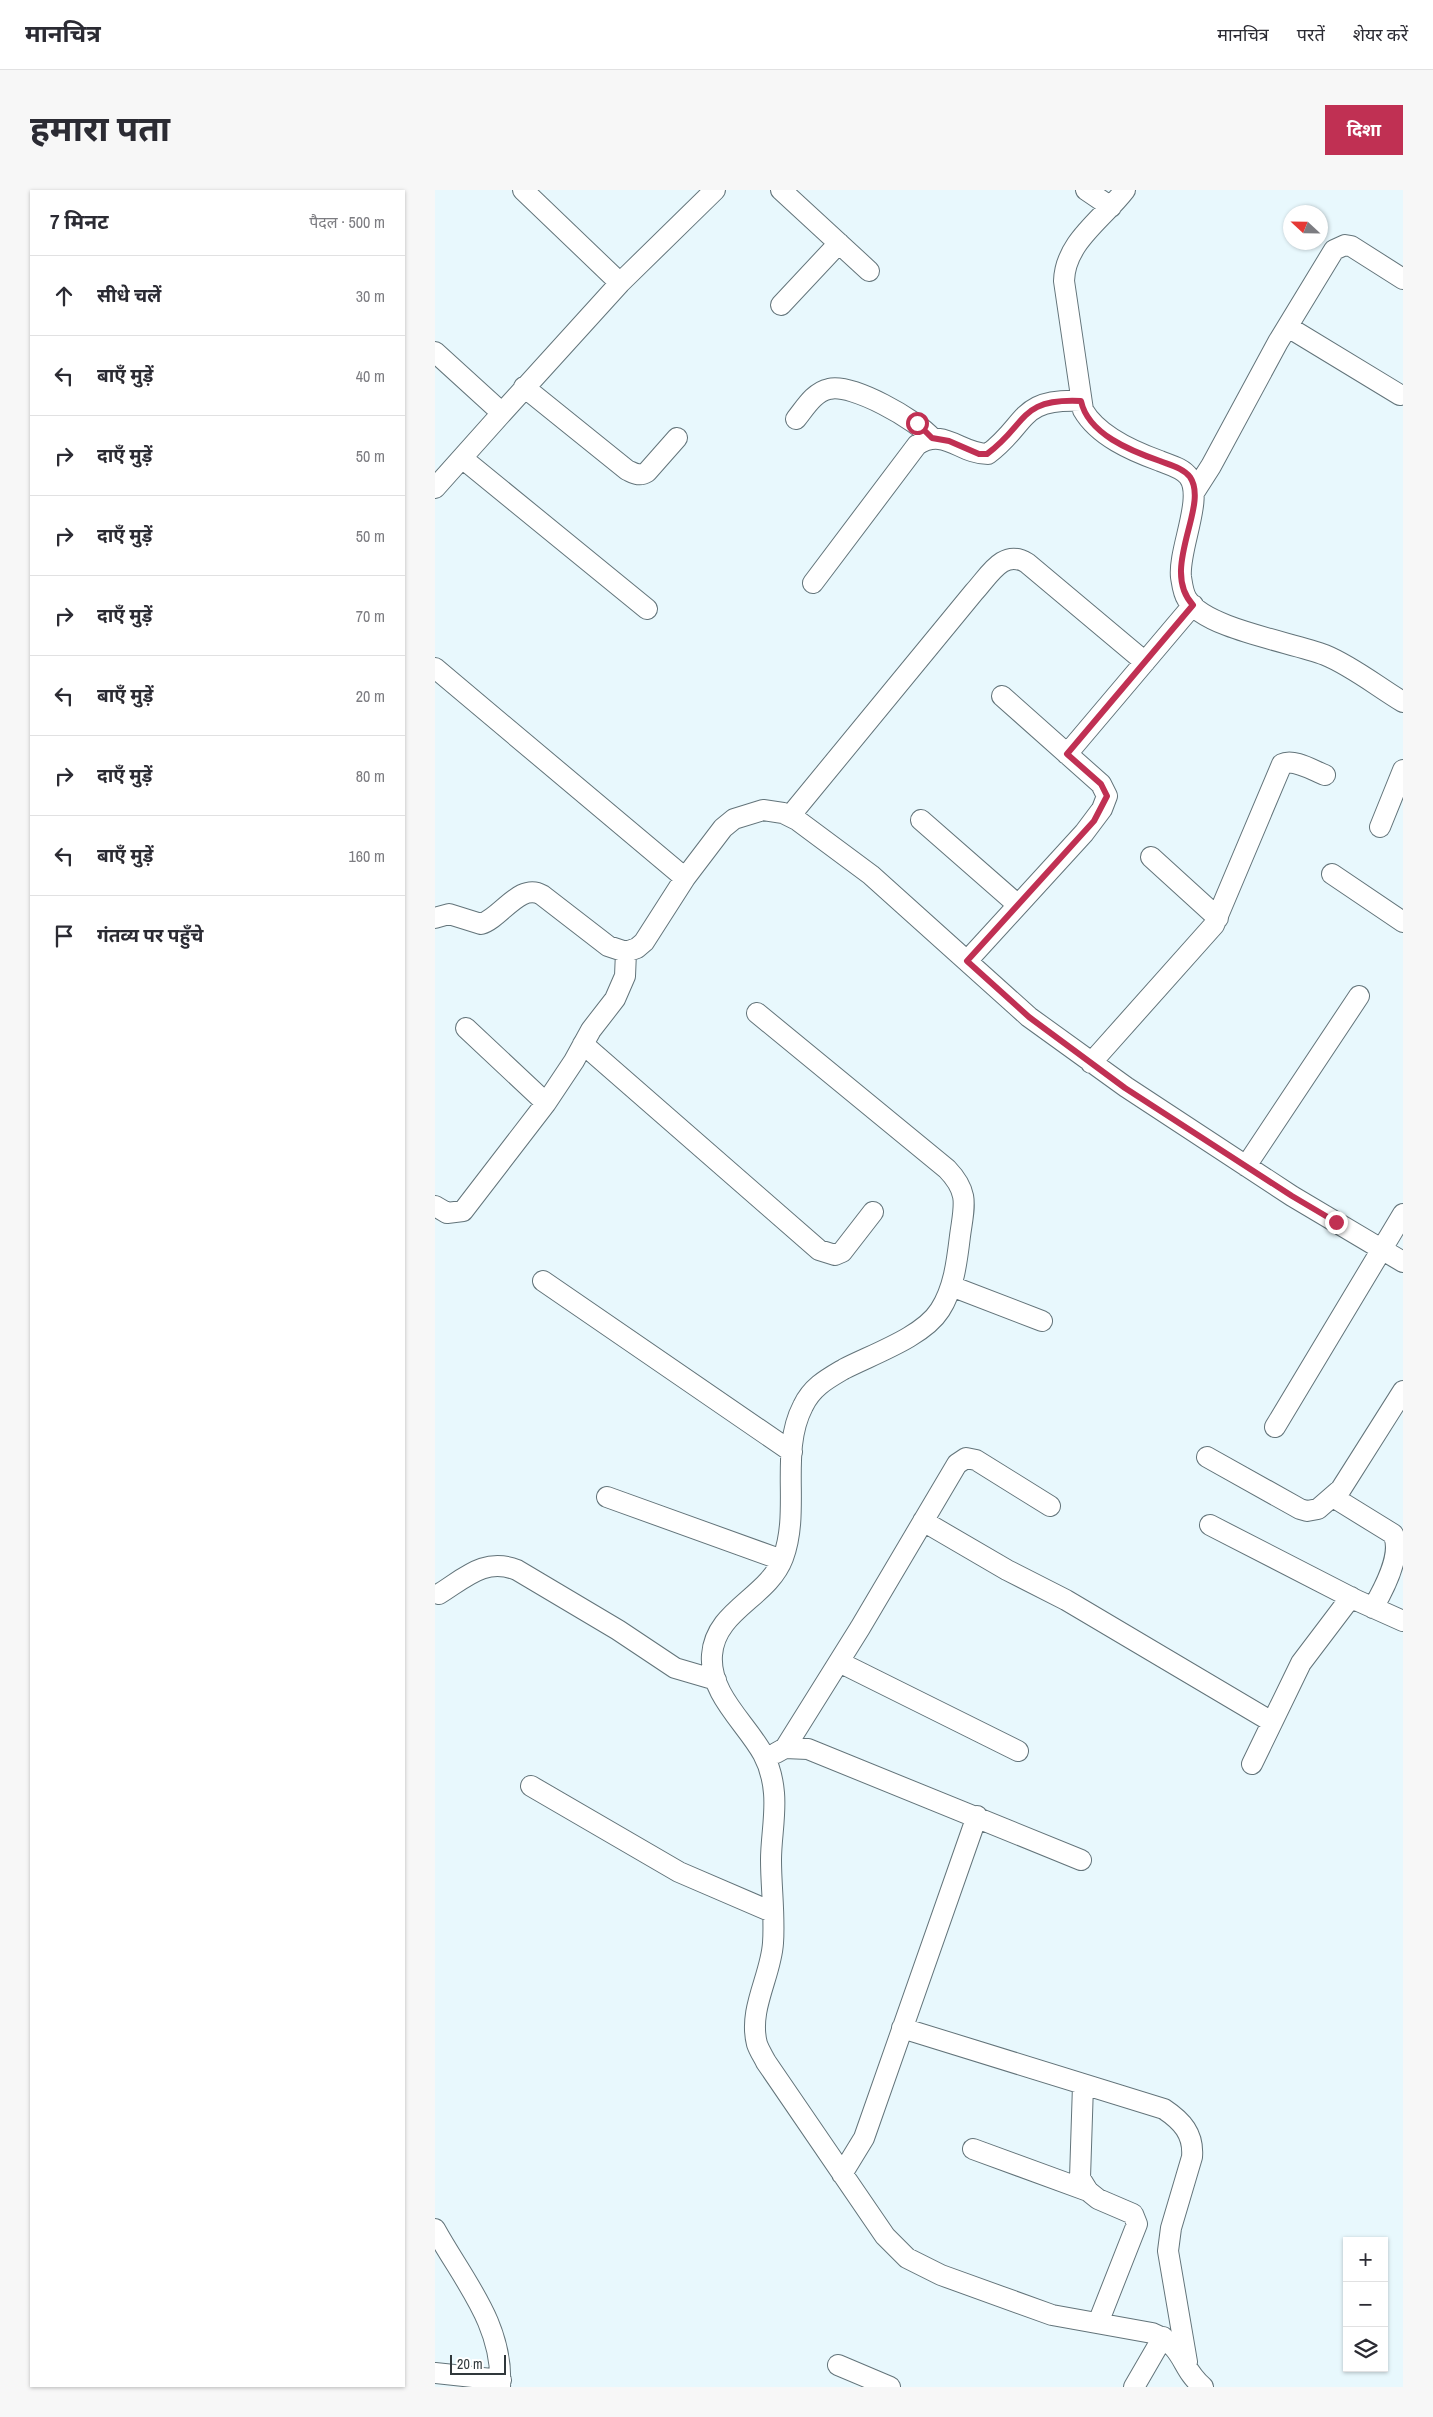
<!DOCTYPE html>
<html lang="hi">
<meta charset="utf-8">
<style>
:root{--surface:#fff;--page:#f7f7f7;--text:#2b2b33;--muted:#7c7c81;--line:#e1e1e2;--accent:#c03053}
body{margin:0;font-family:"Archivo Narrow","Noto Sans Devanagari",sans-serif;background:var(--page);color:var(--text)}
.controls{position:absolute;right:15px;bottom:15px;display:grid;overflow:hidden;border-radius:0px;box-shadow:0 1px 4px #0004}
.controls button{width:45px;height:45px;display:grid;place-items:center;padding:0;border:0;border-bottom:1px solid var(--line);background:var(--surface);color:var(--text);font:25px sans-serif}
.compass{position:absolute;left:848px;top:15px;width:45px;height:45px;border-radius:50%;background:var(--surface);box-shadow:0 1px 4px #0004;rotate:292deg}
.scale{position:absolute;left:15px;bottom:12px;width:56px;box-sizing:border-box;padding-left:5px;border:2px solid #30383b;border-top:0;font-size:14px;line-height:18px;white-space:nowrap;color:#30383b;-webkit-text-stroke:4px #fff;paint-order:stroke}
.stop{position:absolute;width:15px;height:15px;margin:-11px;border:4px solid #c03053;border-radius:50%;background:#fff}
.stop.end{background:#c03053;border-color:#fff;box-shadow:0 1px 5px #0008}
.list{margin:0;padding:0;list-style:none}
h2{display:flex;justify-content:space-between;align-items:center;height:65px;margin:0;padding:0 20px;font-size:21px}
h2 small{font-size:16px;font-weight:400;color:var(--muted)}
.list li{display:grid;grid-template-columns:32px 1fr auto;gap:15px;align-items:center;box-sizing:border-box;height:80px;padding:0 20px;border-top:1px solid var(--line)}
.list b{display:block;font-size:19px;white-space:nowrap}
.list em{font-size:16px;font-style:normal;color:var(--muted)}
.icon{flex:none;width:28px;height:28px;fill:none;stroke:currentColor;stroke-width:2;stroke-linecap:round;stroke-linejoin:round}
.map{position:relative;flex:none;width:968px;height:2197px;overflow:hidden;border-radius:0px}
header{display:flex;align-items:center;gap:30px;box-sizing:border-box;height:70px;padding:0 25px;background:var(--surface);border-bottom:1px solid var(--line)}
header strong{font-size:24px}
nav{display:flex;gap:28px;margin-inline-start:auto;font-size:18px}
.intro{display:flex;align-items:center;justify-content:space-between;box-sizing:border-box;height:120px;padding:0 30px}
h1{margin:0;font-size:35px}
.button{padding:12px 22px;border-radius:0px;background:var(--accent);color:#fff;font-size:18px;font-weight:700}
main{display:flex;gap:30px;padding:0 30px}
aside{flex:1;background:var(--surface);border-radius:0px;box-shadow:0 1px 4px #0004}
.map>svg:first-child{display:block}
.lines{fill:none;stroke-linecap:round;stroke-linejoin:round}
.minor-casing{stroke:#63747a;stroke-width:22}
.minor{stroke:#fff;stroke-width:20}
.route{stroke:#c03053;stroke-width:6}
</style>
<header>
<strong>मानचित्र</strong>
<nav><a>मानचित्र</a><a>परतें</a><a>शेयर करें</a></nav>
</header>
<div class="intro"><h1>हमारा पता</h1><a class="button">दिशा</a></div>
<main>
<aside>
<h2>7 मिनट<small>पैदल · 500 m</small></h2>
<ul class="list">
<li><svg class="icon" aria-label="ahead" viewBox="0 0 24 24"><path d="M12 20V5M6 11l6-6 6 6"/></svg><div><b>सीधे चलें</b></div><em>30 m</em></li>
<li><svg class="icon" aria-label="left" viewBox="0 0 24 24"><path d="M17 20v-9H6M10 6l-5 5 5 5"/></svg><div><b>बाएँ मुड़ें</b></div><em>40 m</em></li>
<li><svg class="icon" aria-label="right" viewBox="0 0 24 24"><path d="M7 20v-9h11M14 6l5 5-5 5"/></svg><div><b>दाएँ मुड़ें</b></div><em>50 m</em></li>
<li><svg class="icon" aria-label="right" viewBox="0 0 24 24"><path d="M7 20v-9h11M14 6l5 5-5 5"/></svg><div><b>दाएँ मुड़ें</b></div><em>50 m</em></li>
<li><svg class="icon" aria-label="right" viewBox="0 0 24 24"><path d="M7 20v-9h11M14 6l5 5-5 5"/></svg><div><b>दाएँ मुड़ें</b></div><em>70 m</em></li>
<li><svg class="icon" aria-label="left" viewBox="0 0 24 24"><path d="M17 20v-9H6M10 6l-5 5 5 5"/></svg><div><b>बाएँ मुड़ें</b></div><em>20 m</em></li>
<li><svg class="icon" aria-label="right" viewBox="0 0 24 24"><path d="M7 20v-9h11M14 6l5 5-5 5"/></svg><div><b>दाएँ मुड़ें</b></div><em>80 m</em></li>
<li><svg class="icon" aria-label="left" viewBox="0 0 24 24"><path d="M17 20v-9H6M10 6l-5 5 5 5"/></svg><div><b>बाएँ मुड़ें</b></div><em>160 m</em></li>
<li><svg class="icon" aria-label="arrive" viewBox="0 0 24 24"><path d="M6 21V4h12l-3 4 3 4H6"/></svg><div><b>गंतव्य पर पहुँचे</b></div></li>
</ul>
</aside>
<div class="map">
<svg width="968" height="2197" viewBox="0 0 968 2197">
<rect width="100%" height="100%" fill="#e8f8fd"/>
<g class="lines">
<g class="minor-casing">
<path id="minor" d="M88,0L185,93
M346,0L434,81
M651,0L676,17
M690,0C668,29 630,52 629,91L648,220C663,246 697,261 725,271C735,275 748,278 754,287C769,308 743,360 746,387C747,393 748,403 752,409C770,439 857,452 890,465C917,476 943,497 968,512
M346,115L404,53
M853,137L965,205
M0,162L67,223L0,298
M89,197L192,280C199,283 204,287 212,282L242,248
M67,223L185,93L280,0
M361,229C370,218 379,202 394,199C417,193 482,230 497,248
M27,268L212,419
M760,301L776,276L843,152L899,60L910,55L916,56L968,89
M378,393L482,255C509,237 525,264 553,264C593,234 583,208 646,211
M0,478L250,688
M632,564L758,415
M355,626L539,402C554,386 568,358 592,373L710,472
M486,630L583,715
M945,637L968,580
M716,667L783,728
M897,684L968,732
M0,728L14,724L46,734C66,728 85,692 107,705L173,756L191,762L202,758L209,752L250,688L288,638L299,629L328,620L348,623L362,630L436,685L594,827L691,897L857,1006L968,1072
M532,771L649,643L667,619L672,606L666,594L567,506
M322,823L512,979C535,1003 529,1016 525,1046C522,1071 519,1098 505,1120C488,1147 438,1164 409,1179C392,1189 377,1197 368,1216C344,1262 366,1320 348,1368C333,1408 280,1420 277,1465C274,1504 311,1533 328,1564C334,1575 338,1591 339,1603C341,1625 336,1648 336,1670C336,1697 340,1726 338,1753C336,1786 313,1819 322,1854C324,1860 328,1866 331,1872L450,2046L472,2068L506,2085L617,2125L717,2143C751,2157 744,2177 768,2197
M31,838L111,913
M148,854L384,1060L400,1065L407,1062L438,1022
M656,873L779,735L847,574C859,568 879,581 890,585
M811,976L924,806
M0,1016L12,1023L28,1021L111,913L139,871L156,840L180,809L190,786L191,762
M108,1091L357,1262
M516,1096L607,1131
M840,1237L968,1024
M772,1267L865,1319L872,1321L883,1319L906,1299L968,1201
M172,1307L347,1370
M898,1307L958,1344C968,1363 949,1399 938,1418
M488,1331L572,1380L631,1410L837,1532
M775,1335L921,1410L968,1431
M4,1404C30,1388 50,1367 82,1380L183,1440L240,1478L281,1490
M404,1472L583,1561
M350,1558L425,1438L522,1274L531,1268L541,1270L615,1316
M341,1563L350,1558L373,1559L646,1670
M817,1574L866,1473L916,1407
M96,1596L244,1682L337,1722
M467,1838L729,1919C747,1931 759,1944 757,1967L736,2038L733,2061L752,2172
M648,1895L645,1988L653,2001L663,2009L698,2024L702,2034L663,2133
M538,1959L653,2001
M407,1984L429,1948L542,1626
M0,2039C28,2090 69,2135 65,2197
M403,2175L455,2197
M0,2183L66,2190
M699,2197L728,2147"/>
</g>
<use href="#minor" class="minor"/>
</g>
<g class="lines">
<path class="route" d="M482,233L497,248L514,251L544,264H552C593,234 583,208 646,211C653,244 696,261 725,271C735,275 748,278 755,287C775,316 724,379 758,415L632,564L666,594L672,606L659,631L532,771L594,827L690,898L857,1006L901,1032"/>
</g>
</svg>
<div class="controls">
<button>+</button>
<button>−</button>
<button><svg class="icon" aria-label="layers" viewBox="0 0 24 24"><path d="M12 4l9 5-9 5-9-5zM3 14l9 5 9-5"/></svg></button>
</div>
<svg class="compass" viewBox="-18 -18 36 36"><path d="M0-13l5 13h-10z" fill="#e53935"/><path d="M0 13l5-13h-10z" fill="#7c7c81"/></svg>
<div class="scale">20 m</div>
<div class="stop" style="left:482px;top:233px"></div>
<div class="stop end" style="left:901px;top:1032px"></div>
</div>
</main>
